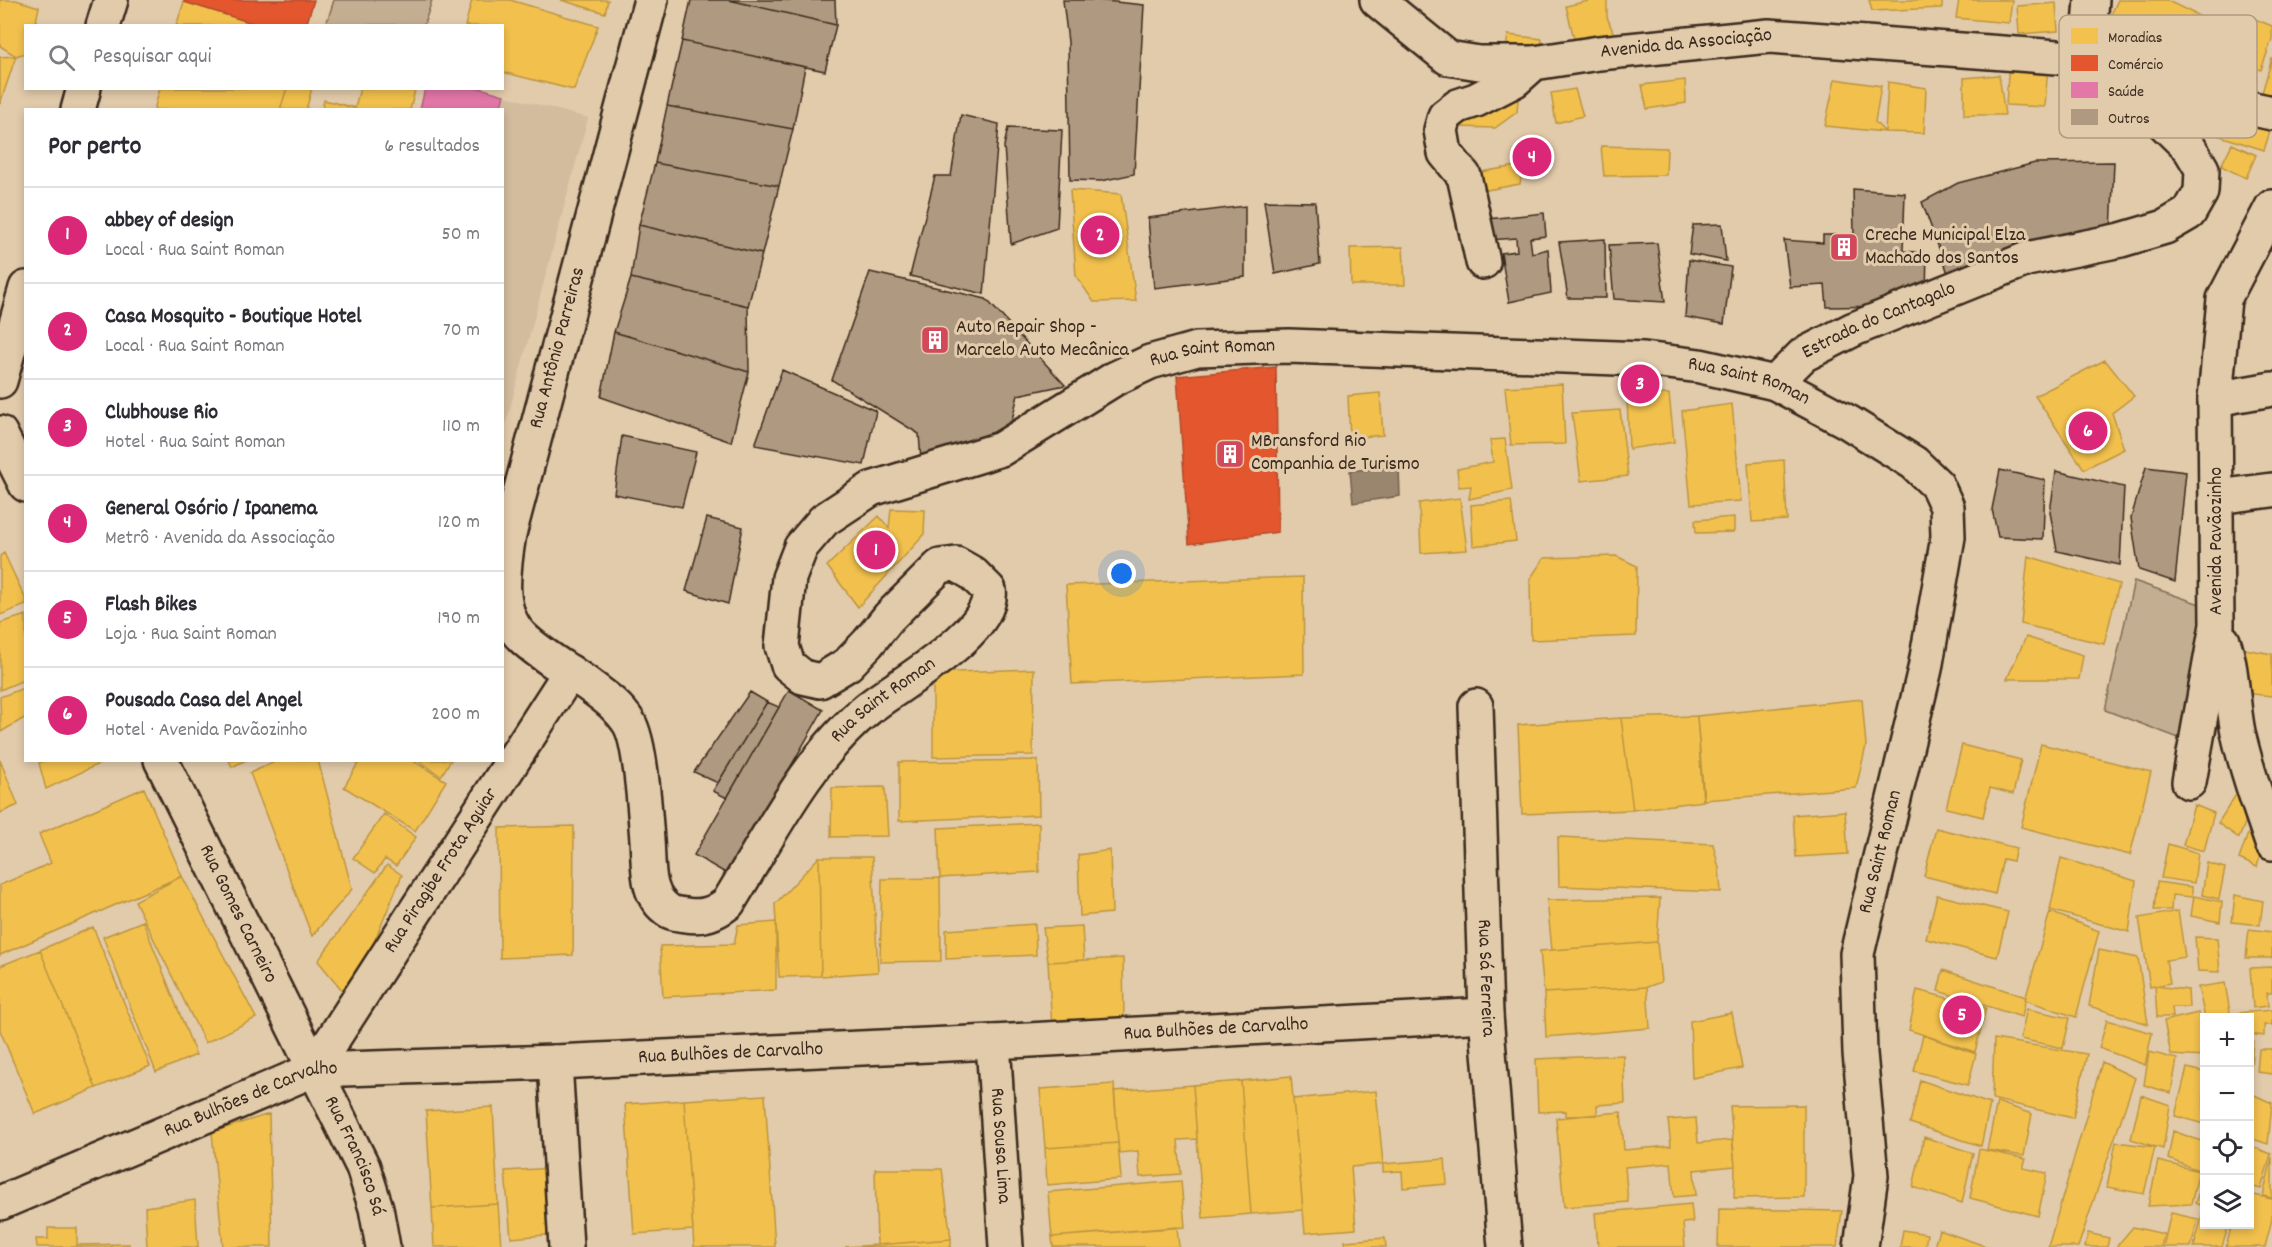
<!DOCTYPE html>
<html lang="pt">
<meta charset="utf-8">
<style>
:root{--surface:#fff;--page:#f2f2f3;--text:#2b2b33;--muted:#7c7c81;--line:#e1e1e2;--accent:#db2777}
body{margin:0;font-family:Dekko,sans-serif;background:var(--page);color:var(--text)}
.controls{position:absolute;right:18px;bottom:18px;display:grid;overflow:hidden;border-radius:0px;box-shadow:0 3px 9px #0003}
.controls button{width:54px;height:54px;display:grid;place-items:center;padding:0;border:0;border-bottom:2px solid var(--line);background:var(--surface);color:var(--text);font:30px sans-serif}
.you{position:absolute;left:1122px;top:574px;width:21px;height:21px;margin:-15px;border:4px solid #fff;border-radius:50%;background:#1a73e8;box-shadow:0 0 0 9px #1a73e833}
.badge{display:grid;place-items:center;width:39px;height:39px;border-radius:50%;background:var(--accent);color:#fff;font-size:20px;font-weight:700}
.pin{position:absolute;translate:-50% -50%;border:3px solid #fff;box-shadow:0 2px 6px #0006}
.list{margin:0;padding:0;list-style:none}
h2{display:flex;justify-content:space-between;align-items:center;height:78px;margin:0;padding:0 24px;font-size:26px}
h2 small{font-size:20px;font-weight:400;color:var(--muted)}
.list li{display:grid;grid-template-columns:39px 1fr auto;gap:18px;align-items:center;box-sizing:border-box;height:96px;padding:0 24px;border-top:2px solid var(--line)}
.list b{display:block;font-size:22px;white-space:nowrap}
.list p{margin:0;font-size:20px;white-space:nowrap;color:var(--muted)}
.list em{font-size:20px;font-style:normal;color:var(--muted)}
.icon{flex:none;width:33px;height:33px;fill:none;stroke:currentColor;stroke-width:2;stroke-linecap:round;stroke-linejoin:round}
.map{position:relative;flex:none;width:2272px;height:1247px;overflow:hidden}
.search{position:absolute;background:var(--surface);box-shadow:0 3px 9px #0003;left:24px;top:24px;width:480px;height:66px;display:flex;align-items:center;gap:15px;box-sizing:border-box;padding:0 21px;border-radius:0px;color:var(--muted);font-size:22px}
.panel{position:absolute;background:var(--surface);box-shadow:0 3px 9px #0003;left:24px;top:108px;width:480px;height:654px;border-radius:0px}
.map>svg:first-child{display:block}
.built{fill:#d3bc9e}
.green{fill:#c4ae91;stroke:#806c58;stroke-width:1.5}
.water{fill:#9a866e;stroke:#74614e;stroke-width:1.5}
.homes{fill:#f2c14e;stroke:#bb9440;stroke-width:1.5}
.shops{fill:#e4572e;stroke:#b14a29;stroke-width:1.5}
.health{fill:#e377a8;stroke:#b1607f;stroke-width:1.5}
.building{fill:#af9980;stroke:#3b2a1e;stroke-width:1.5}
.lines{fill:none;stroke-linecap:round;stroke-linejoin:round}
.street-casing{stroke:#3b2a1e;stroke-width:38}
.secondary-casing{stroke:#3b2a1e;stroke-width:38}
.street{stroke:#e2cbab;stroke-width:33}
.secondary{stroke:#e2cbab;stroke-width:33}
.labels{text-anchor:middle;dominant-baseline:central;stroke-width:6;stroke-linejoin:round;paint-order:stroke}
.street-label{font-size:20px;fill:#3b2a1e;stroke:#e2cbab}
.poi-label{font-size:20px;fill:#3b2a1e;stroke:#e2cbab;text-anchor:start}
.key{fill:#e2cbab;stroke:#b09b81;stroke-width:1.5}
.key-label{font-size:16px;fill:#3b2a1e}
</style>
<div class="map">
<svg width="2272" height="1247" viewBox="0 0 2272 1247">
<rect width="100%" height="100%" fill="#e2cbab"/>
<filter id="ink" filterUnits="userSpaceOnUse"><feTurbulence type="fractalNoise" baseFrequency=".0167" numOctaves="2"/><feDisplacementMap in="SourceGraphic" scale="12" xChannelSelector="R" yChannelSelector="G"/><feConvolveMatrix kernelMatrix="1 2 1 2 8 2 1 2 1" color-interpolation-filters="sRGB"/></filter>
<g filter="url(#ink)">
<path class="built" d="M425,89H480L588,118L505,427H502V110H420Z"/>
<path class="green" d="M334,0H432L424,25H326Z
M2134,581L2214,609L2189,742L2105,710Z"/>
<path class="water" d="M1399,466L1400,496L1353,503L1350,471Z"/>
<path class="homes" d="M0,0H16L39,7L35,26H26V53L16,56L0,46Z
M472,0H510L598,26L574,90L502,72V26H465Z
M561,0H608L605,13Z
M1593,0H1607V17L1617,42L1577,51L1566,6Z
M1869,0H1942V8L1872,11Z
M1959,0H2012L2009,23L1956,18Z
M2118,0H2166L2224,28L2201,78L2103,32Z
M184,2L262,26H176Z
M2056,3L2058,31L2019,34L2017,6Z
M2255,19L2272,26V39L2261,70L2218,53L2225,34L2246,42Z
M1508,35L1542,39L1541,52L1506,48Z
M16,56L0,104V57Z
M2272,58V104L2260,100Z
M2009,60L2048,63L2045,107L2006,105Z
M1999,75L2005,115H1964V78Z
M1835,79L1881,86L1875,122L1885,132L1825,126Z
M1685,80L1686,103L1647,109L1642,85Z
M1888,82L1926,88L1924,133L1885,132Z
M160,88H287L280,110H154Z
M160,88H312L306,110H154Z
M360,88H411L415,90L410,110H322L324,100L355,108Z
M1575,89L1583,116L1556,123L1551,93Z
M1508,92L1518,99L1517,112L1495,128L1458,127L1460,109Z
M2223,116L2272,125L2264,150L2217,135Z
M2232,144L2256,155L2246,178L2221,166Z
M1601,146L1667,148L1666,175L1604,176Z
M1523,165L1520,184L1481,191V172Z
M1070,190L1121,194L1136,301L1094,302L1076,276Z
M1403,247L1405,285H1351L1350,248Z
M2105,360L2134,396L2112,413L2124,449L2084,469L2035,396Z
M1562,384L1565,444L1511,445L1505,387Z
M1380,393L1383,435L1350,438L1348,396Z
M1669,394L1674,442L1629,449L1627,396Z
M1732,404L1741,501L1691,504L1682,411Z
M1620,410L1628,476L1581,481L1572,413Z
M1505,439L1512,490L1469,499L1471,486L1459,487L1457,469L1493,462L1490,440Z
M1784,460L1787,520L1752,522L1748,463Z
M1460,498L1467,550L1421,553L1419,503Z
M1511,501L1516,541L1473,546L1471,505Z
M891,509L925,510L924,535L858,607L827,566L879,516L889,528Z
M1734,517V532L1696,533L1695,520Z
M4,553L26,600V605L0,615V556Z
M1616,556L1637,566L1636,636L1531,640L1530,579L1544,558Z
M2028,556L2119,584L2104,644L2021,624Z
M1303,577L1304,674L1072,684L1066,585Z
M26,615V679L0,690V623Z
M2026,637L2083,655L2079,679H2007Z
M2239,648L2272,654V696L2243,693Z
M1034,669L1033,755L933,757V673Z
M26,687V717L1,732L0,697Z
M1862,699L1866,746L1856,788L1704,800L1697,716Z
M1697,716L1703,801L1633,810L1621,718Z
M1621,718L1633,810L1522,814L1518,725Z
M2041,744L2151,772L2130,855L2021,827Z
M1962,745L2021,760L2013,794L1990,788L1983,817L1946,808Z
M0,760L18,805L0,813Z
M46,760H107L46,789L39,763Z
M229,760H246L232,767Z
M279,760H318L352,889L312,936L250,773Z
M360,760H412L446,781L415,831L344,787Z
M418,760H451L441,776Z
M1038,760L1039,815L899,821V762Z
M885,787L888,836L831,837L832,788Z
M144,788L182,876L0,955V885L51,863L39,834Z
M2237,793L2253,803L2239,838L2218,823Z
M2194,805L2214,813L2204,851L2183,845Z
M1845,811L1848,854L1796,857L1793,815Z
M384,814L416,837L396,866L385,859L375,873L353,858Z
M1039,823V872L940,878L938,828Z
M574,826L573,955L500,958L499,828Z
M1936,828L2016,848L2013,861L2003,859L1995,894L1924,876Z
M2250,828L2266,835L2257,867L2239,859Z
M1558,837L1713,844L1719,868L1721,892L1559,886Z
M2168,844L2198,853L2194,883L2161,878Z
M1110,850L1112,913L1080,916L1078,855Z
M819,857H872L878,972L821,976Z
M819,857L821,976L779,977L775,904Z
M2061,858L2136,881L2129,932L2050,910Z
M2207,863L2225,868L2219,899L2202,895Z
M387,865L402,875L365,964L342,990L318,961Z
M182,876L256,1018L205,1043L135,901Z
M940,878L941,961L880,962L882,879Z
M2157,882L2192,887V897L2172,895L2171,910H2154Z
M1937,895L2008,912L1997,957L1926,939Z
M2235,895L2263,901L2260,925L2232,922Z
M2194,896L2222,902L2220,922L2191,916Z
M1660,898L1657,942L1552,950L1547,900Z
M2178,911L2185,957L2166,960L2170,983L2150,987L2139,918Z
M2050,912L2099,931L2076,1017L2025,1000Z
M143,921L196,1055L156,1072L103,937Z
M776,922V990L663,997L660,946L734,944L738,925Z
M1035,924L1036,955L946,959V930Z
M1082,926L1084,960L1048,962L1043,928Z
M93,927L150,1066L96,1088L40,950Z
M2249,929L2272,932V958H2246Z
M2195,937L2217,938L2220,972L2198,971Z
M1657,942L1661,982L1647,987L1544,993L1540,951Z
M40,950L96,1088L35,1114L0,1030V966Z
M2099,950L2138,958L2148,1024L2089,1006Z
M1123,958L1124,1020L1052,1028L1048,962Z
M2272,967V993H2267L2268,1006L2253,1008L2250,968Z
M1943,970L2026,997L2022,1017L1938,991Z
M2225,983L2231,1018H2205L2198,987Z
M2155,986L2188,990L2189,1007H2172L2173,1017H2157Z
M1647,987L1650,1028L1546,1037L1544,993Z
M1917,990L1986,1008L1975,1052L1909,1030Z
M2027,1009L2070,1018L2063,1048L2020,1039Z
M2272,1010V1025H2264V1036L2250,1034V1018H2239L2238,1013Z
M1732,1013L1742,1068L1692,1078L1690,1021Z
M2198,1013L2204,1029V1057L2171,1055L2164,1021Z
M2107,1020L2152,1033L2145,1065L2099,1048Z
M1923,1035L1976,1054L1968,1085L1914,1071Z
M1994,1039L2087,1054L2073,1118L1992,1099Z
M2250,1040L2253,1041L2250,1082Z
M2259,1049H2272V1074L2257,1072Z
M2149,1052L2177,1059L2171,1093L2144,1085Z
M1623,1055L1625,1103L1597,1105V1115L1566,1116V1111L1538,1112L1536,1059Z
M2102,1062L2135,1078L2078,1247H2048Z
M2187,1068L2204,1072V1124L2175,1116Z
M1291,1076L1303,1210L1251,1214L1241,1081Z
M1920,1080L1990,1104L1981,1146L1910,1123Z
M1241,1081L1251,1214L1203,1218L1193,1085Z
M1114,1084L1118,1143L1045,1148L1040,1089Z
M1193,1085L1197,1139L1178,1140L1181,1174L1140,1177L1138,1151L1119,1153L1114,1091Z
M1376,1091L1383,1164L1351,1167L1356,1229L1305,1233L1293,1099Z
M2250,1093L2272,1103L2268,1144L2250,1138Z
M765,1095L775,1247H694L684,1100Z
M2141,1095L2170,1105L2163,1149L2131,1139Z
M684,1100L693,1230L634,1234L625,1104Z
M1997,1102L2032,1114L2024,1156L1987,1150Z
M1804,1105V1197L1734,1198L1735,1166L1730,1106Z
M493,1107L498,1204L432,1208L426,1111Z
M1621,1112L1624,1150L1671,1146L1668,1120L1696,1118L1698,1143L1732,1140L1735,1166L1694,1170L1696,1195L1674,1197L1671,1163L1625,1167L1628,1202L1564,1207L1556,1118Z
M269,1114L272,1247H223L212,1132Z
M2173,1131L2204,1142L2201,1171L2168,1159Z
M1924,1137L1973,1153L1962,1203L1913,1187Z
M2116,1142L2155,1147L2144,1194L2107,1187Z
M1118,1143L1121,1179L1047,1185L1045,1148Z
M2250,1146L2271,1154L2261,1189L2250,1186Z
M1979,1149L2026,1159L2023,1168L2047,1173L2038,1216L1970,1198Z
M2272,1157V1198L2263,1196Z
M1445,1159L1447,1184L1403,1188L1402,1171L1383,1172V1164Z
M2158,1161L2199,1171L2191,1204L2148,1206Z
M553,1168L557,1234L511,1238L505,1171Z
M875,1169H942L951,1239L877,1245Z
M2204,1178V1207L2195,1203Z
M1181,1181L1185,1227L1052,1237L1048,1192Z
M2250,1194L2272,1199V1219L2265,1247H2226L2232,1224H2250Z
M195,1200L198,1247H147L145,1207Z
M498,1204L501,1247H434L432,1208Z
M1691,1204L1693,1222L1683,1223L1685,1247H1598L1595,1213Z
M1719,1209L1842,1211L1837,1247H1718Z
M2171,1213L2198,1219L2191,1247H2163Z
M2202,1215L2204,1216V1224H2229L2222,1247H2194Z
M1177,1227L1179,1247H1053L1052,1237Z
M2133,1227L2164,1234L2161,1247H2116Z
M48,1228H77V1247H37L36,1239H48Z
M1903,1230L1927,1234L1925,1247H1900Z
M1939,1230L1988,1247H1934Z
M2088,1233L2109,1238L2107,1247H2085Z
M1385,1238L1386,1247H1346L1345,1241Z
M951,1239V1247H845L877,1245Z
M129,1244V1247H77V1245Z"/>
<path class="shops" d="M184,0H314L306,26H262L184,2Z
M1276,367L1278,532L1189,544L1177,376Z"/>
<path class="health" d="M425,88H480L504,95L500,110H420Z"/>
<path class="building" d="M691,0H729L836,25L825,71L682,41Z
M729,0H835L836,25Z
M1063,0H1096L1144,5L1134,174L1101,181L1070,180L1068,42Z
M682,41L805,67L793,129L667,106Z
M667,106L793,129L779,186L655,163Z
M961,115L999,124L984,294L910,276L935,176H951Z
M1008,128L1062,130L1057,228L1011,244L1004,146Z
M2114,162L2111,233L1948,273L1922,202L1958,183L2035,163Z
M655,163L779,186L762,254L639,225Z
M1853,189L1905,193L1903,251L1927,253L1926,292L1895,293V306L1827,307L1825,285L1790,287L1784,240L1823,243V235H1854Z
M1264,201L1315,202L1320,264L1275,274Z
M1245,206V277L1154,288L1148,218Z
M1544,213L1546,236L1530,238L1532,253L1548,249L1551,293L1509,302L1501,253L1517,251L1516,238L1489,240L1488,219Z
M1722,224L1726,261L1689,254L1693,225Z
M639,225L762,254L748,306L631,278Z
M1605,239L1606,298H1568L1559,242Z
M1657,243L1665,302L1614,299L1609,245Z
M1689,260L1731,267L1724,324L1685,317Z
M870,272L986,299L1065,385L1018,395L1007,440L921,460L919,434L832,380Z
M631,278L748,306L749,372L614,332Z
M614,332L749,372L731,442L601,397Z
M782,370L876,411L864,465L755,445Z
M622,436L696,452L682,507L614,494Z
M2146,467L2186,472L2175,582L2139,570L2131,518Z
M2000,470L2045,480L2043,539L1998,537L1992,509Z
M2056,471L2124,487L2120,565L2057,551L2050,512Z
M707,518L743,527L728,604L686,591Z
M789,690L823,710L729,875L694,855Z
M750,692L767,702L718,783L694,772Z
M767,702L779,707L727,798L713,791Z"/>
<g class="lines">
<g class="street-casing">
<g id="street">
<path id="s1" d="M651,0L509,534C504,566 495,612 523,638C542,656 568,670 590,686C605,697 619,707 629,723C641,743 645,814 647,840C649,865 645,896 669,911C673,914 681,914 686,915C703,918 715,913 728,903C769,837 808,756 870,707C899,684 996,631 989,590L972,573L956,564L940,566L889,617L868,643L848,664L820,681L803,677L788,665L782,646L789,578L801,547L824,520L871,489L1001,449L1114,379L1150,362L1197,349L1289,346L1644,359L1700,366L1775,383L1848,422L1914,463L1937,485L1947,507L1948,537L1925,669L1857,954L1860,1053L1871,1176L1861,1247"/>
<path d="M1377,0L1448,58L1479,63H1534"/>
<path d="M2119,80L2272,113"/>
<path id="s2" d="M1483,262L1464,176L1445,153L1441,130L1445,116L1458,106L1476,100L1515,80L1534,63L1599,53L1769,36L2099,60"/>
<path id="s3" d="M1775,383L1803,355L1854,329L2027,259L2121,240L2165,227L2189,213L2201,192L2202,169L2190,149L2099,60L2089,39L2092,0"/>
<path d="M2215,399L2272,389"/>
<path d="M2217,497L2272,490"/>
<path d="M2223,641C2233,669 2232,703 2238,732C2246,770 2260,807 2272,843"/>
<path id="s4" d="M1476,706L1486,1015L1505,1247"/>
<path d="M2189,782L2217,625L2215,399L2224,299L2272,207"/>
<path id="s5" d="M993,1042L1006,1247"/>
<path d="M555,1062L566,1247"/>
<path id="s6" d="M313,1070L570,672"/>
<path id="s7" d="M0,1203L313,1070L555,1062L993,1042L1486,1015"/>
</g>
</g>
<g class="secondary-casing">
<g id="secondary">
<path d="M103,26L111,0"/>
<path d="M78,110L84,88"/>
<path d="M0,381L26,288"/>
<path d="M0,433L26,485"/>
<path id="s8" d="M161,760L363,1167L376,1208L383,1247"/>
</g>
</g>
<use href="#street" class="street"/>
<use href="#secondary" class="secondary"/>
</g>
</g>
<defs>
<g id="building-square" transform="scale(1.5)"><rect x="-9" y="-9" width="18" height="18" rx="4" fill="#d1495b" stroke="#e2cbab"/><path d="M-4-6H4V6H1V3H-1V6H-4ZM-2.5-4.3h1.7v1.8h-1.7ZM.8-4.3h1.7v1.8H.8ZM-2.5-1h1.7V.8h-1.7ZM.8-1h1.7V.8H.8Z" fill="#fff"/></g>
</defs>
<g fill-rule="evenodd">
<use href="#building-square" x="1844" y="247"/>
<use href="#building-square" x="935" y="340"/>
<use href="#building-square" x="1230" y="454"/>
</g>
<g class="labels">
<g class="street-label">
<text stroke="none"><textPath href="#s2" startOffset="414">Avenida da Associação</textPath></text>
<text stroke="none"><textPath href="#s3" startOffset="123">Estrada do Cantagalo</textPath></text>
<text transform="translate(558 348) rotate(-75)">Rua Antônio Parreiras</text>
<text stroke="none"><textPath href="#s1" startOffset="2322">Rua Saint Roman</textPath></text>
<text stroke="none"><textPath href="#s1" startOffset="2862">Rua Saint Roman</textPath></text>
<text transform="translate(2217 541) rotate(-90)">Avenida Pavãozinho</text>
<text stroke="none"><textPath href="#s1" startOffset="1316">Rua Saint Roman</textPath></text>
<text transform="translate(1881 852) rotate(-76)">Rua Saint Roman</text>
<text stroke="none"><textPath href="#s6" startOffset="237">Rua Piragibe Frota Aguiar</textPath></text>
<text stroke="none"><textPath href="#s8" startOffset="172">Rua Gomes Carneiro</textPath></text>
<text stroke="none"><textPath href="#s4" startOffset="272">Rua Sá Ferreira</textPath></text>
<text stroke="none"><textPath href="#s7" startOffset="1244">Rua Bulhões de Carvalho</textPath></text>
<text stroke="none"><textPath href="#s7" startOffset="758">Rua Bulhões de Carvalho</textPath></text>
<text stroke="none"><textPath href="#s7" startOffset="272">Rua Bulhões de Carvalho</textPath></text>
<text stroke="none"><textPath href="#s5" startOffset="104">Rua Sousa Lima</textPath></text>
<text stroke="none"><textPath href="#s8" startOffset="441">Rua Francisco Sá</textPath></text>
</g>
<g class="poi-label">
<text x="1865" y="236">Creche Municipal Elza<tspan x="1865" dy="23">Machado dos Santos</tspan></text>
<text x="956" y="328">Auto Repair Shop -<tspan x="956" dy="23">Marcelo Auto Mecânica</tspan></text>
<text x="1251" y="442">MBransford Rio<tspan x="1251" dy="23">Companhia de Turismo</tspan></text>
</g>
</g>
<rect x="2059" y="15" width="198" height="123" rx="9" class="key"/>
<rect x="2071" y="28" width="27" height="16" fill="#f2c14e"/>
<rect x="2071" y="55" width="27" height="16" fill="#e4572e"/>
<rect x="2071" y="82" width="27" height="16" fill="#e377a8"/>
<rect x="2071" y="109" width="27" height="16" fill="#af9980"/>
<g class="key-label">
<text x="2108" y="42">Moradias</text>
<text x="2108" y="69">Comércio</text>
<text x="2108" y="96">Saúde</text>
<text x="2108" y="123">Outros</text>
</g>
</svg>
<div class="controls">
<button>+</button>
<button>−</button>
<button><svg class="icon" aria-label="locate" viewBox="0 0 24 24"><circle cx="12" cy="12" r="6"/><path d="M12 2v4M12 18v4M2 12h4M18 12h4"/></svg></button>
<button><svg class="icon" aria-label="layers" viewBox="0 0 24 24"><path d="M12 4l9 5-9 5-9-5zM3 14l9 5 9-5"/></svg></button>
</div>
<div class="you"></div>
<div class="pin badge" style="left:876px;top:550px">1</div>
<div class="pin badge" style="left:1100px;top:235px">2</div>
<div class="pin badge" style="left:1640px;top:384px">3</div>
<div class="pin badge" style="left:1532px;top:157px">4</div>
<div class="pin badge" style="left:1962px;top:1015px">5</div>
<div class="pin badge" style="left:2088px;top:431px">6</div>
<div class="search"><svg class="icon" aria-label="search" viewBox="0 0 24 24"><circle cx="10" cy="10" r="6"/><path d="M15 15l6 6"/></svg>Pesquisar aqui</div>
<section class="panel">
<h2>Por perto<small>6 resultados</small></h2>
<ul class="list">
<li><span class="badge">1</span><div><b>abbey of design</b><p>Local · Rua Saint Roman</p></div><em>50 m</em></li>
<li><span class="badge">2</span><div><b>Casa Mosquito - Boutique Hotel</b><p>Local · Rua Saint Roman</p></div><em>70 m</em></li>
<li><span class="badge">3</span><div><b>Clubhouse Rio</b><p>Hotel · Rua Saint Roman</p></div><em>110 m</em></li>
<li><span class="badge">4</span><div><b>General Osório / Ipanema</b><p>Metrô · Avenida da Associação</p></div><em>120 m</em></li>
<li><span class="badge">5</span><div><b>Flash Bikes</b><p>Loja · Rua Saint Roman</p></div><em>190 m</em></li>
<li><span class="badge">6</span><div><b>Pousada Casa del Angel</b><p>Hotel · Avenida Pavãozinho</p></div><em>200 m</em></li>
</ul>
</section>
</div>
